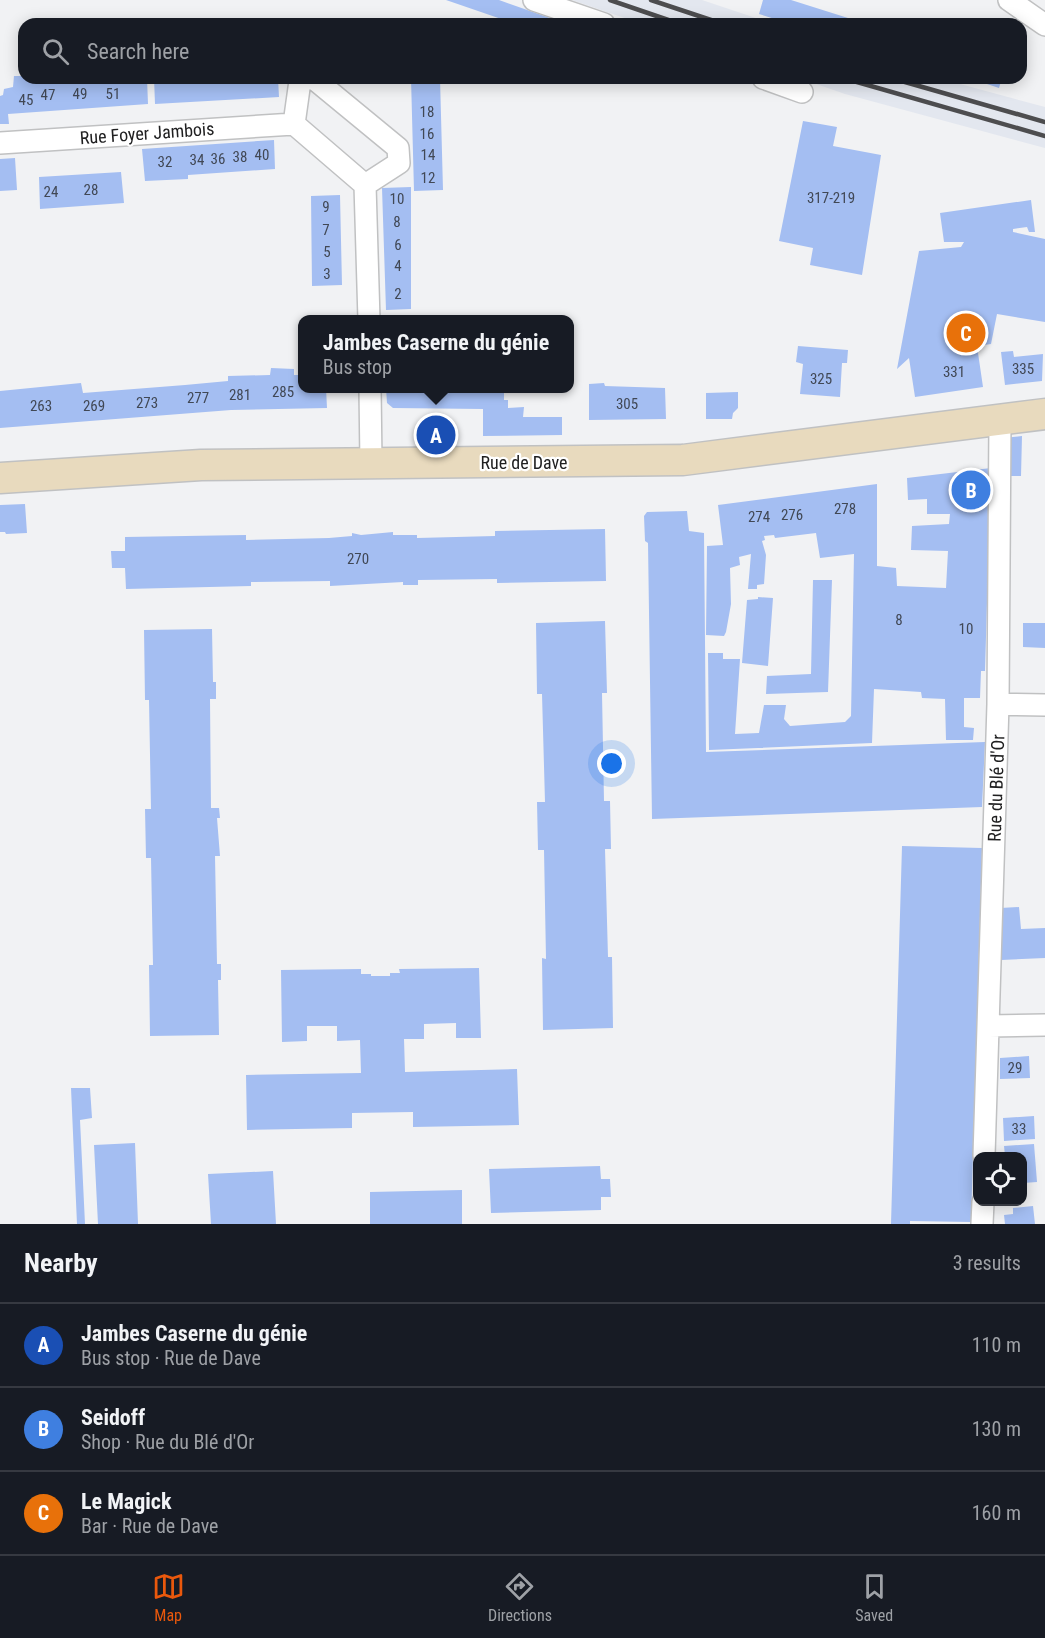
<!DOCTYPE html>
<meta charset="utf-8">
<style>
:root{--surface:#171b24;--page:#20242c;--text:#f1f3f6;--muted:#9ea1a6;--line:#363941;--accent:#ea580c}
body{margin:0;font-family:"Roboto Condensed",sans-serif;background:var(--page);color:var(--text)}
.controls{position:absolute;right:18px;bottom:18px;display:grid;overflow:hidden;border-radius:12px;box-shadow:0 3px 15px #0003}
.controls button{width:54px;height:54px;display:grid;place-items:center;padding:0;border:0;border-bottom:2px solid var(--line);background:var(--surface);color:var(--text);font:30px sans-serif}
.you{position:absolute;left:612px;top:764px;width:21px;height:21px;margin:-15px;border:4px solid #fff;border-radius:50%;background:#1a73e8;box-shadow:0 0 0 9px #1a73e833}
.badge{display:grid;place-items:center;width:39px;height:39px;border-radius:50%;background:var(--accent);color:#fff;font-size:20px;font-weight:700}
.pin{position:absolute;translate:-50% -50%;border:3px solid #fff;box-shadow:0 2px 6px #0006}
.popup{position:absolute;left:298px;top:315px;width:276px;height:78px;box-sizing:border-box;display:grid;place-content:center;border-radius:12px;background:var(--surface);filter:drop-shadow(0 2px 4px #0005);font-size:20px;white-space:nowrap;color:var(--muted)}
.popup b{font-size:22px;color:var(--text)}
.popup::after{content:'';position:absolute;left:50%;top:100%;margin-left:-12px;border:12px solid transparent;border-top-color:var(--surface)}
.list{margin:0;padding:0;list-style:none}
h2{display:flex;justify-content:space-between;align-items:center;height:78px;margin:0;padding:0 24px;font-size:26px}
h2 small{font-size:20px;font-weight:400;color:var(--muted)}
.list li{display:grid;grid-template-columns:39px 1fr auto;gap:18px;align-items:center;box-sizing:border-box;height:84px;padding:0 24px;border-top:2px solid var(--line)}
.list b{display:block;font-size:22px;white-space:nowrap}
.list p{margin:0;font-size:20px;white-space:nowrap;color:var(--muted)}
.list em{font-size:20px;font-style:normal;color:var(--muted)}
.icon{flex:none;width:33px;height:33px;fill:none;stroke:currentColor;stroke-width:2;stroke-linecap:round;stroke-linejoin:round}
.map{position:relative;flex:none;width:1045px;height:1224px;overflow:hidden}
.search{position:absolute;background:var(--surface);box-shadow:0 3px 15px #0003;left:18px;right:18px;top:18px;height:66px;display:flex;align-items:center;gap:15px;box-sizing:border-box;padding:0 21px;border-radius:18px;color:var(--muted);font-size:22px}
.sheet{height:330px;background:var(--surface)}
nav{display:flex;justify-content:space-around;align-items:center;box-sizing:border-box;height:84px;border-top:2px solid var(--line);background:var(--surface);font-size:16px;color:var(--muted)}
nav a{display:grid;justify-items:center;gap:3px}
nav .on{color:var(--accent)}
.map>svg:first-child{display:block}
.built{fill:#e3e7ef}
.building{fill:#a4bef2}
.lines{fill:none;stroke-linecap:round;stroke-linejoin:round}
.minor-casing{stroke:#c0c1c2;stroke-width:24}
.secondary-casing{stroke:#c0c1c2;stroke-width:33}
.minor{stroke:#fff;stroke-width:21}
.secondary{stroke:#e8dabe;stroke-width:30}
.rail{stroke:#4d4d4f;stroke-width:4.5}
.labels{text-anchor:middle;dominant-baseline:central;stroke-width:4.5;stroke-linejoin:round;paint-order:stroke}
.number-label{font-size:15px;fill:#414855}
.street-label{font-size:18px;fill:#202021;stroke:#fff}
</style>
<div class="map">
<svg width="1045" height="1224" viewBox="0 0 1045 1224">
<rect width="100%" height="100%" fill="#f1f2f4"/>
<path class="built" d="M572,0H702L774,24H642Z
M799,78H938L1045,107V148L845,94Z"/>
<path class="building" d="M446,0H499L567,24H516Z
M763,0H791L867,24H791L759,14Z
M14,76H24L25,80L114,78V82L124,81V78H147L148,104L8,114L9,124H0V96L3,95L4,89L13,87Z
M154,78H278L279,97L155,104Z
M411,78H440L443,190L414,191Z
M969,78H1002L999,88Z
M803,121L837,127L833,146L881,155L862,275L810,265L813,248L779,241Z
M274,140L275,169L188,175V179L145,181L142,149Z
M15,158L17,190L0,191V159Z
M121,172L124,203L40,209L39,177Z
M411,187V309L386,310L382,188Z
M340,195L342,285L312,286L311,196Z
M1031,200L1035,232H1029L1027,227L1013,229V232L1045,239V322L997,314L991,344L977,346L983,387L915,397L909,358L897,369L919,251L961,247L964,242H944L940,213Z
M798,346L848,350L847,363H842L840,397L800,394L803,364L796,362Z
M1013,351L1014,357L1043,354L1042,381L1005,385L1001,352Z
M271,368L294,369V375H302V388H326L327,408L231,410L0,428V391L81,383L83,393L185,385L228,381V376L270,375Z
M604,383L605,386L665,388L666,419L589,420V384Z
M386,388H504V400H508V408L524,407L523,417H562V435L483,436V409L393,408L387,403Z
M738,392V408L733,413L732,419H706V393Z
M1022,436L1021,476H1001L1003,438Z
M991,468L985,671H981L980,698H964V727L974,728L973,740H946L945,699L922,698L921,692L874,689L872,743L709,750L708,653H723V659H740L735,734L759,733L764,705H786L784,719L790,726L845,722L851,716L854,554L820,558L816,533L775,538L774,535L764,536L765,540L762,541L766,555L764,584L757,585V589H748L751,554L739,557L740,565L730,568L731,604L726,632L724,636L706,635L707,546L723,545L718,505L877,484V566L896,568L897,586L946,588L948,551L911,550L912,526L949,524L950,514H927V499L908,500L907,478Z
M25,504L27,533L6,534L5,532H0V505Z
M687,511L689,531L704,533L706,752L985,742L982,807L652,819L648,543L645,541L644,516L647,512Z
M605,529L606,581L497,583V579L418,580V585H403V582L330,586V581L251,582V586L126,589L125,568H112L111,551H125V537L246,535V540L329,538L352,536V533L361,535L393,532V535H417V538L495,536V531Z
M813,580H832L828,692L766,694L767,676L811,674Z
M758,597L773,598L768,666L742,663L747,600L758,599Z
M605,621L607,693H602L604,801H610L611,849H605L608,957H612L613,1028L543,1030L542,958L546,959L544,850H538L537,802H545L542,694H537L536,623Z
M1023,623H1045V648L1023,647Z
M212,629L213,682H216V699H210L211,808H219L220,818H217L220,856H215L217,964H221V980H218L219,1035L150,1036L149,965H153L151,858H146L145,809H151L149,700H145L144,630Z
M902,846L982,848L971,1222L910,1221V1224H891Z
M1019,907L1021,929L1045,928V958L1001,960L1000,908Z
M479,968L481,1038H456V1023L424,1024V1039H404L405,1072L517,1069L519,1125L413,1127V1112L352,1113V1128L247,1130L246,1075L361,1073L360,1040L337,1041V1026H307V1041L282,1042L281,970L361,969V974H371V976H390V973H400L399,969Z
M1029,1056L1030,1078L1000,1079V1058Z
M71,1088H90L92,1118L80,1120L85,1224H77Z
M1034,1116L1035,1139L1004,1141L1003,1118Z
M135,1143L138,1224H98L94,1145Z
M1034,1144L1037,1182L1023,1183V1156H1005L1004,1146Z
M600,1166L601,1179H610L611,1197H601V1210L491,1213L489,1169Z
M273,1171L276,1224H211L208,1174Z
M462,1190V1224H370V1192Z
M1033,1206L1035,1224H1005L1004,1215L1013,1214V1208Z"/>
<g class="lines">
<g class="minor-casing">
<path id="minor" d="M534,0L604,24
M1009,0L1045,25
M312,78L300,81L294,124L365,185L369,320
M313,78L398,148L399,163L365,185
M763,78L802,92
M0,143L294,124
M370,388L371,463
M998,704L1045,705
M989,1026L1045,1025
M984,1156L998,704L1000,420
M982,1224L983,1202"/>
</g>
<g class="secondary-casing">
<path id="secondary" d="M0,478L201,465L683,460L1045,414"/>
</g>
<use href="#minor" class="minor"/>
<use href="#secondary" class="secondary"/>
<path class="rail" d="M610,0L680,24
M651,0L723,24
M843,78L1045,136
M891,78L1045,122"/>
</g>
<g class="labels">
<g class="number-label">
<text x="80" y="94">49</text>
<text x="113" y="94">51</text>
<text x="48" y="95">47</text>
<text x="26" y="100">45</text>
<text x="427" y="112">18</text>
<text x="427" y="134">16</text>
<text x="262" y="155">40</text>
<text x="428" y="155">14</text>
<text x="240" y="157">38</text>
<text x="218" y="159">36</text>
<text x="197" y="160">34</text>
<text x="165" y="162">32</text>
<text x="428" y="178">12</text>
<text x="91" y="190">28</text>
<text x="51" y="192">24</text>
<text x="831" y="198">317-219</text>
<text x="397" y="199">10</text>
<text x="326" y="207">9</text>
<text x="397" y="222">8</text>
<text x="326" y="230">7</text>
<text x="398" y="245">6</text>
<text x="327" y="252">5</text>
<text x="398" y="266">4</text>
<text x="327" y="274">3</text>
<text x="398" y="294">2</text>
<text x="1023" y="369">335</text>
<text x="954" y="372">331</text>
<text x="821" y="379">325</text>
<text x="283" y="392">285</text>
<text x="240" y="395">281</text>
<text x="198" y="398">277</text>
<text x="147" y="403">273</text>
<text x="627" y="404">305</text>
<text x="41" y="406">263</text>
<text x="94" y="406">269</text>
<text x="845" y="509">278</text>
<text x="792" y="515">276</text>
<text x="759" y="517">274</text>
<text x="358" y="559">270</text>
<text x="899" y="620">8</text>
<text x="966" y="629">10</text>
<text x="1015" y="1068">29</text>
<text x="1019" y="1129">33</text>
</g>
<g class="street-label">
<text transform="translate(147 133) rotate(-4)">Rue Foyer Jambois</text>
<text x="524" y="462">Rue de Dave</text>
<text transform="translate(996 788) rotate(-88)">Rue du Blé d'Or</text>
</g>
</g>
</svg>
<div class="controls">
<button><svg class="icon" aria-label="locate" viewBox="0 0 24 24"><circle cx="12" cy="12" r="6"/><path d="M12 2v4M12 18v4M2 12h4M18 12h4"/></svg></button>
</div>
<div class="you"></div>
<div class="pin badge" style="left:436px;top:435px;background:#1a4fb4">A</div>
<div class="popup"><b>Jambes Caserne du génie</b>Bus stop</div>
<div class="pin badge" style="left:971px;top:490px;background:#3f7fe0">B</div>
<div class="pin badge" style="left:966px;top:333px;background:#e8710a">C</div>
<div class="search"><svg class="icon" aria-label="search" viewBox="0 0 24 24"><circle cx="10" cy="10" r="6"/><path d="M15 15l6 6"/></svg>Search here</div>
</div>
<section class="sheet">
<h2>Nearby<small>3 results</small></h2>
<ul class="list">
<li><span class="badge" style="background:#1a4fb4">A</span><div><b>Jambes Caserne du génie</b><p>Bus stop · Rue de Dave</p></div><em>110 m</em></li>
<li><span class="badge" style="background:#3f7fe0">B</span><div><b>Seidoff</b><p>Shop · Rue du Blé d'Or</p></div><em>130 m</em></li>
<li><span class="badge" style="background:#e8710a">C</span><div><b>Le Magick</b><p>Bar · Rue de Dave</p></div><em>160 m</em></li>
</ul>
</section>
<nav>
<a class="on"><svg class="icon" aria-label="map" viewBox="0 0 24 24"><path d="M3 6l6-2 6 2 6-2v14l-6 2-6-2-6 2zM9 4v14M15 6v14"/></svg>Map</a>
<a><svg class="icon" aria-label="directions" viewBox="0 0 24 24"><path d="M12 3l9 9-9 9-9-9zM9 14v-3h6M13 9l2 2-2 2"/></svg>Directions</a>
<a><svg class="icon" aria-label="saved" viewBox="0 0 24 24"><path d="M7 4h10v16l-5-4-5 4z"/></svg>Saved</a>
</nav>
